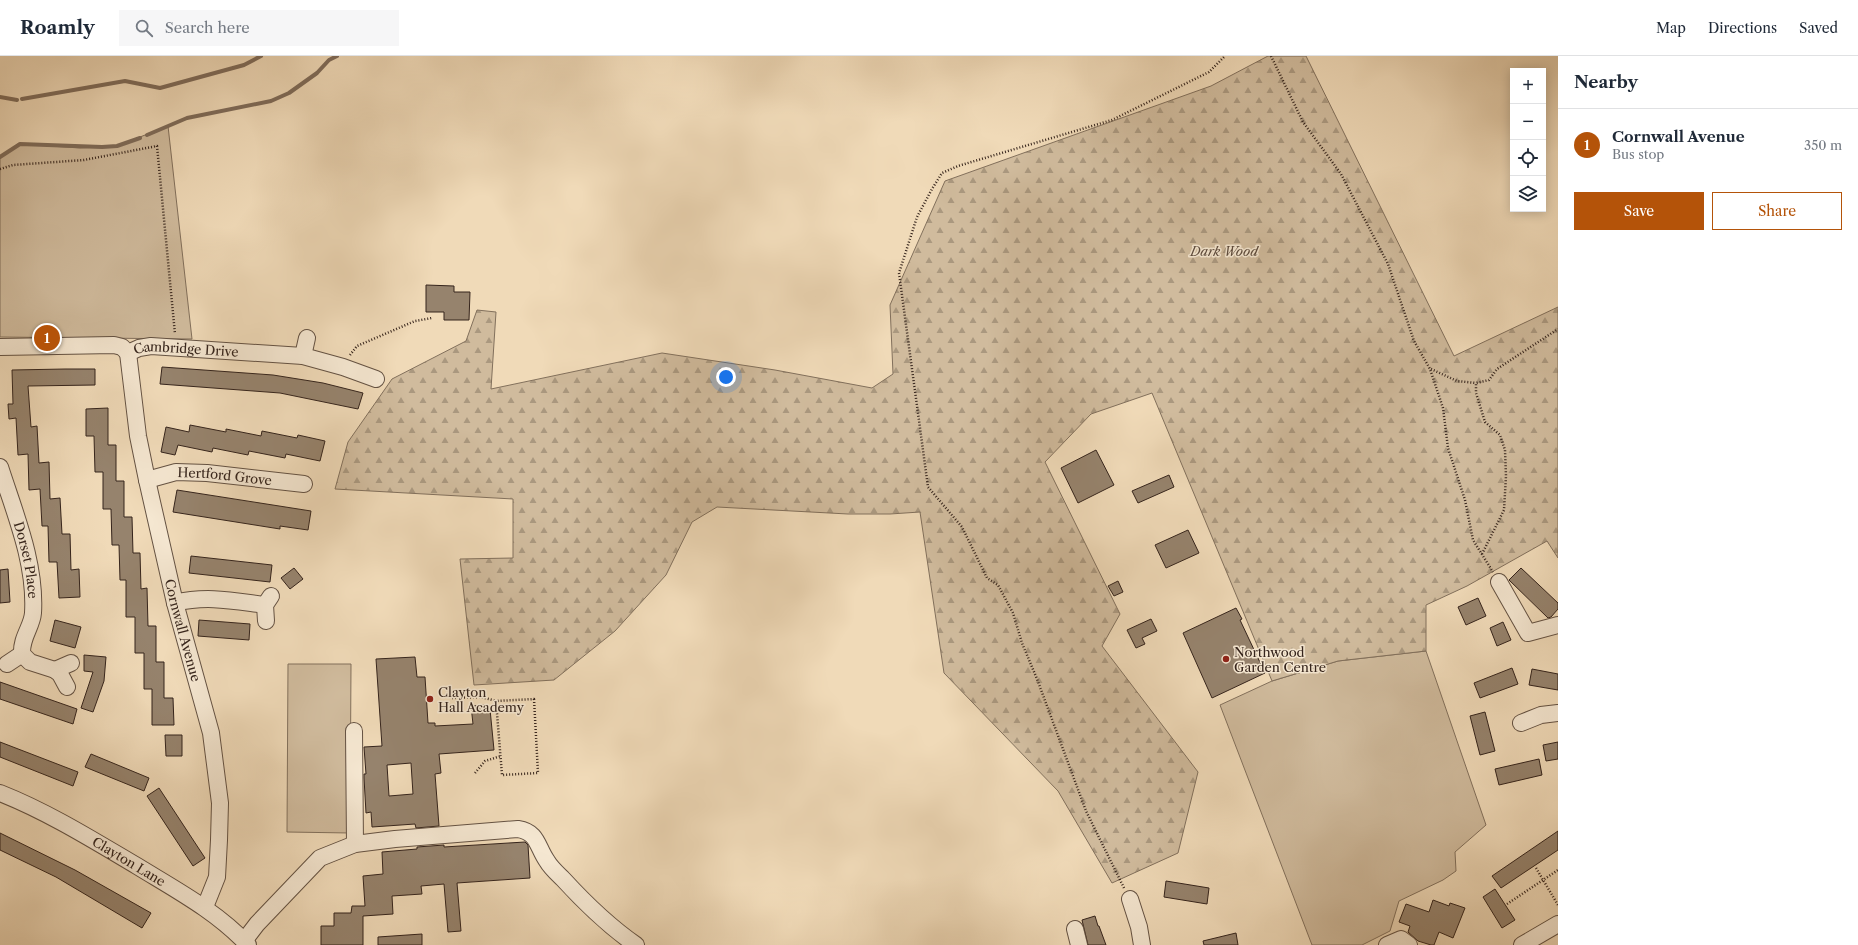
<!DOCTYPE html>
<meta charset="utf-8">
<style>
:root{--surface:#fff;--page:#f6f6f7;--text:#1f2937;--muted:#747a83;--line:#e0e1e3;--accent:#b45309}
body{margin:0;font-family:"Libre Caslon Text",serif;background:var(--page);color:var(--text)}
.controls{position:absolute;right:12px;top:12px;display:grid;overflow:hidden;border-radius:0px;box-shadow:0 2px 10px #0003}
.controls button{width:36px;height:36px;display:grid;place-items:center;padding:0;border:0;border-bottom:1px solid var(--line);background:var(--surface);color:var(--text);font:20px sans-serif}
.you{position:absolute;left:726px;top:321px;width:14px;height:14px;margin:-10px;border:3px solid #fff;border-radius:50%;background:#1a73e8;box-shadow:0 0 0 6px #1a73e833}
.badge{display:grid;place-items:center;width:26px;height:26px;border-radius:50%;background:var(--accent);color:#fff;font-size:13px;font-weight:700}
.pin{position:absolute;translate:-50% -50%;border:2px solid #fff;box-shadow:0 1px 4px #0006}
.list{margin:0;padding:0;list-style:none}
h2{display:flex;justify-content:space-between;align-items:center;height:52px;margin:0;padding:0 16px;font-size:17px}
h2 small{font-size:13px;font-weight:400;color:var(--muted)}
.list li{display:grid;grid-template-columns:26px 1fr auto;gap:12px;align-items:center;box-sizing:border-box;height:72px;padding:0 16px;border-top:1px solid var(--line)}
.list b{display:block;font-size:15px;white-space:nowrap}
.list p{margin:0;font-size:13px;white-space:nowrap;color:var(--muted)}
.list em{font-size:13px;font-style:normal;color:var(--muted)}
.actions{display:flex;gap:8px;padding:12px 16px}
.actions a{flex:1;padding:9px 0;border:1px solid var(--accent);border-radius:0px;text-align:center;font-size:14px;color:var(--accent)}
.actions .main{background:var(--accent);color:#fff}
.icon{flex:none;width:22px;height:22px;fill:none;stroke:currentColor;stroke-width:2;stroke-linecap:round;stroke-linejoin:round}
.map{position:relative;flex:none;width:1558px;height:889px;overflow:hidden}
header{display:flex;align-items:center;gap:24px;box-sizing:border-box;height:56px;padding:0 20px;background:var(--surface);border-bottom:1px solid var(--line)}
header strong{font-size:19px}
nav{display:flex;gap:22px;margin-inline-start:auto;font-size:14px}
.search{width:280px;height:36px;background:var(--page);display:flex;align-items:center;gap:10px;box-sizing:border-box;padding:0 14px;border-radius:0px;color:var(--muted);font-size:15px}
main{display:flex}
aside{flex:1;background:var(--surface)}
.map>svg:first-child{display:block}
.green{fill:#d0bb9d;stroke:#82705c}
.forest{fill:url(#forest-firs);stroke:#82705c}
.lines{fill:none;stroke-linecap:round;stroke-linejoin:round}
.stream{stroke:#7f6c5a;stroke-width:4}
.building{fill:#96836d;stroke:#35241c;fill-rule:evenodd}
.minor-casing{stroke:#645243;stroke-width:18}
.path{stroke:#35241c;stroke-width:2.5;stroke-dasharray:1 2;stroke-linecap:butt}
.minor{stroke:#f5e7d1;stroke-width:16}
.poi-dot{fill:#8f2418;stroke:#f5e7d1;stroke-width:1.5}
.labels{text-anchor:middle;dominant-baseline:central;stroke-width:3;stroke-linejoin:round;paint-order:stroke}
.park-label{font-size:13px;font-style:italic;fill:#5c4a3c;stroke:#f5e7d1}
.street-label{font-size:13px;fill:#35241c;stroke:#f5e7d1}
.poi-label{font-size:13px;fill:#35241c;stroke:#f5e7d1;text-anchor:start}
</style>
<header>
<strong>Roamly</strong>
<div class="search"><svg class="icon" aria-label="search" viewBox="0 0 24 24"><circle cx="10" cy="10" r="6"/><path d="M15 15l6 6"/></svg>Search here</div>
<nav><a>Map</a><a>Directions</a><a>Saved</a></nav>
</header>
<main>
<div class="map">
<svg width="1558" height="889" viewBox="0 0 1558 889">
<defs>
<pattern id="forest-firs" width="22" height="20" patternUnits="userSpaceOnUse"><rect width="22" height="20" fill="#d0bb9d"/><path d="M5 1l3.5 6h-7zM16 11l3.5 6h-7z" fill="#aa987f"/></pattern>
</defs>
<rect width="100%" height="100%" fill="#f0dab8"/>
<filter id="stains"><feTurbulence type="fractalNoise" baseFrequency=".005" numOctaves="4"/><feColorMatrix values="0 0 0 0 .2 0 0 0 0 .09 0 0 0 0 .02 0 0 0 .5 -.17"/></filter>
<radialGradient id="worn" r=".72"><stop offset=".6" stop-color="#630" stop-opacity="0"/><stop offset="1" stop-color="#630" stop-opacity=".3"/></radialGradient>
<path class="green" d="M168,70L192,283L0,281V101L20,88L80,92L117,90Z
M1426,595L1486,769L1455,796L1456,815L1443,824L1399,845L1390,875L1362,889H1312L1220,649L1272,625L1338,605Z
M288,608H351L350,777L287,776Z"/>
<path class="forest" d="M1268,0H1306L1454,300L1558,251V502L1547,485L1467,530L1426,549V595L1338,605L1272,625L1152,337L1091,358L1045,406L1120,558L1102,590L1198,716L1178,797L1112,827L1058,735L944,617L920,456L890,458H848L717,451L692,466L666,519L615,575L554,624L474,629L460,503L513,502V443L335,433L348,386L392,323L466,285L477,254L496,256L491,333L662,297L775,314L872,332L893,318L890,249L945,125L1211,30Z"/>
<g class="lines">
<path class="stream" d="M0,41L17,44
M22,43L125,25L160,32L244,9L261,0
M147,79L187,62L271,45L289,37L317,17L329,4L337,0
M0,101L20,88L102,91L117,90L140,82"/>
</g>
<path class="building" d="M426,229L454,230V236H470L469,264H444V256H426Z
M162,311L273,319L323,327L363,337L358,353L280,337L160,328Z
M65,313H95V329L28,330L31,371L37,370L39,407L49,406L50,443L60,442L62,478H70L71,514L79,513L80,541L59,542L57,506H49L48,470H42L40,433L29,434L28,398L18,399L16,362L9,363L8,348H13L12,314Z
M108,352V389H116V425H124V461H132L133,497H140L141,533L147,532L148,570H156V606H164V642H173L174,669H152V633H144V597H135V561H126V524H120L119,489H112L111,453H103V416H95L94,380H86V353Z
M190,369L226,376V373L261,380L262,375L297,382L298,379L325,385L320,405L286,398L285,402L249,395L248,399L213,392L212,396L178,389L175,399L161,396L166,371L189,376Z
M1096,394L1114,429L1078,447L1061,412Z
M1169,419L1174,431L1138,447L1132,435Z
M177,434L311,455L308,474L280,470V473L173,456Z
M1188,474L1199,497L1166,512L1155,489Z
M191,500L272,509L270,526L189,517Z
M294,512L303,523L290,533L281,522Z
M1521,512L1558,547V553L1551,561L1548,562L1509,524Z
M8,513L10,546L0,547V514Z
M1118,525L1123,536L1114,540L1108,530Z
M1478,542L1486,560L1466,569L1458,551Z
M1236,552L1242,563L1240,564L1265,617L1212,642L1183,577Z
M1151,563L1157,575L1142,582L1145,588L1136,592L1127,574Z
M55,564L81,571L75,592L50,585Z
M199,564L250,568L249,584L198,580Z
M1503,566L1511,584L1497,590L1490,572Z
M84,599L106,601L104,625L93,656L81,652L93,616L84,615Z
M415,601L417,621H425L428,667H435V670L473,668L471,650L485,649L486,653H490L494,694L439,698L441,717L435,718L439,770L416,772L415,768L372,771L371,756L366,757L364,722V718H366L364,691L382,690L376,603ZM411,707L413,738L389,740L387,709Z
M1512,612L1518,628L1480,642L1474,627Z
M1532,613L1558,618V634L1529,629Z
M0,626L77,653L73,668L0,643Z
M1485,656L1495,695L1480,699L1470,660Z
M165,679H182V700H166Z
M0,686L78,716L73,730L0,701Z
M1558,686V703L1546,705L1543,689Z
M91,698L149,722L144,735L85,711Z
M1539,703L1542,719L1499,729L1495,713Z
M159,732L205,802L193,810L147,740Z
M1558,775V794L1501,832L1492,820Z
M0,777L75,814L151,857L142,872L56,821L0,794Z
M525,786L528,789L530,822L457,827L461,875L448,876L444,828L421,830L422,838L392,840L393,858L363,860V889H321V870H334V857H351L352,850H365L363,820L383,818L382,796L417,793V791L444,789V791Z
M1166,825L1209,832L1207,848L1164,841Z
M1495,833L1515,864L1502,872L1483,841Z
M1433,844L1449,850L1450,847L1465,852L1453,882L1439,876L1434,889H1431L1418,885L1408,876L1410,870L1399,866L1406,848L1429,856Z
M1095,860L1098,870H1099L1106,889H1088L1082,864Z
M1236,877L1238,889H1204L1203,885Z
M422,878V889H378V881Z"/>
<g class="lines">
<g class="minor-casing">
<g id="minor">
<path id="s1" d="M0,291L114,289L122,291L128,297L139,292L151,290L303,300L343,311L376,323"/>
<path id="s2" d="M128,297L138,380L147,424L175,547L211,677L220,747L219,784L217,821L205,851"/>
<path d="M303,300L307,282"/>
<path id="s3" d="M0,411C15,458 36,507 33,557C32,571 21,581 22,598L30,606L55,614L60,618L67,631"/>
<path id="s4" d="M147,424L176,416L207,417L304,428"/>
<path d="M1499,526L1528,577L1558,569"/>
<path d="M175,547C207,539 234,545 265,549"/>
<path d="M266,565L265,549L271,540"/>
<path d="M7,608L22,598"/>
<path d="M55,614L71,607"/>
<path d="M1521,667L1541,659L1558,657"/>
<path d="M354,675L355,788"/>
<path id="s5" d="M0,737C48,756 93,784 137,810C176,834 216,855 248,889"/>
<path d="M1130,843L1139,871L1142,889"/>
<path d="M1075,873L1079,889"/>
<path d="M244,885L257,868L320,802L355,788L395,783L518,773C538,776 537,791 547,805C551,812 558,818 563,823C585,847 610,871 636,889"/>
<path d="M1387,889L1401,883L1409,889"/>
<path d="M1522,889L1558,868"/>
</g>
</g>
<path class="path" d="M1271,0L1303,66L1341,118L1388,208L1414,285L1430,313L1443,352L1448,392L1465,444L1473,484L1493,516
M0,113L13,109L84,104L157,90L175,278
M350,299L357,290L415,265L432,262
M1431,313L1457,325L1476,327
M1482,498L1504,454L1506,420L1505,394L1500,379L1485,366L1476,337V327L1489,324L1497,313L1558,273
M452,642L481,641L496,645
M534,643L538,717L502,719L496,645Z
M475,717L485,705L501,700
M1536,812L1558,849
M1124,832L1086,755L1037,623L1022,587L1013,557L998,529L987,522L962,471L928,431L899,217L917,161L932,133L942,117L958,110L1112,64L1209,16L1225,0
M1507,848L1558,814"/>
<use href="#minor" class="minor"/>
</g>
<g class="poi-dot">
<circle cx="1226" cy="603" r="4"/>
<circle cx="430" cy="643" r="4"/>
</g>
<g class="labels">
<g class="park-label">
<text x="1224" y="195">Dark Wood</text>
</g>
<g class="street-label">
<text stroke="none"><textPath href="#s1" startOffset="190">Cambridge Drive</textPath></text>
<text stroke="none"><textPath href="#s4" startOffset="79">Hertford Grove</textPath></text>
<text stroke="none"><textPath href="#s3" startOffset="97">Dorset Place</textPath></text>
<text stroke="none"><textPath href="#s2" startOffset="283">Cornwall Avenue</textPath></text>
<text stroke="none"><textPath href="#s5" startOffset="146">Clayton Lane</textPath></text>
</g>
<g class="poi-label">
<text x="1234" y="596">Northwood<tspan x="1234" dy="15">Garden Centre</tspan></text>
<text x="438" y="636">Clayton<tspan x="438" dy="15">Hall Academy</tspan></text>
</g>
</g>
<rect width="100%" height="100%" filter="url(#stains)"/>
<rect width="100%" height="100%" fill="url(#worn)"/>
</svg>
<div class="controls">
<button>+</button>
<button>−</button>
<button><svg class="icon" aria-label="locate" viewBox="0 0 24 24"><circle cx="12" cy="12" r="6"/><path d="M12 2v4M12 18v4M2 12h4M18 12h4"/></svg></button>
<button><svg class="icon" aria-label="layers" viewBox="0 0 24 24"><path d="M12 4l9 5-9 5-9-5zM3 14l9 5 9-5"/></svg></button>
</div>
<div class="you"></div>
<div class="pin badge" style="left:47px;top:282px">1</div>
</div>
<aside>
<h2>Nearby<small></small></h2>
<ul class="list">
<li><span class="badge">1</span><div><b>Cornwall Avenue</b><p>Bus stop</p></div><em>350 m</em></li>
</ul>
<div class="actions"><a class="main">Save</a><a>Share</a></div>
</aside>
</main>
